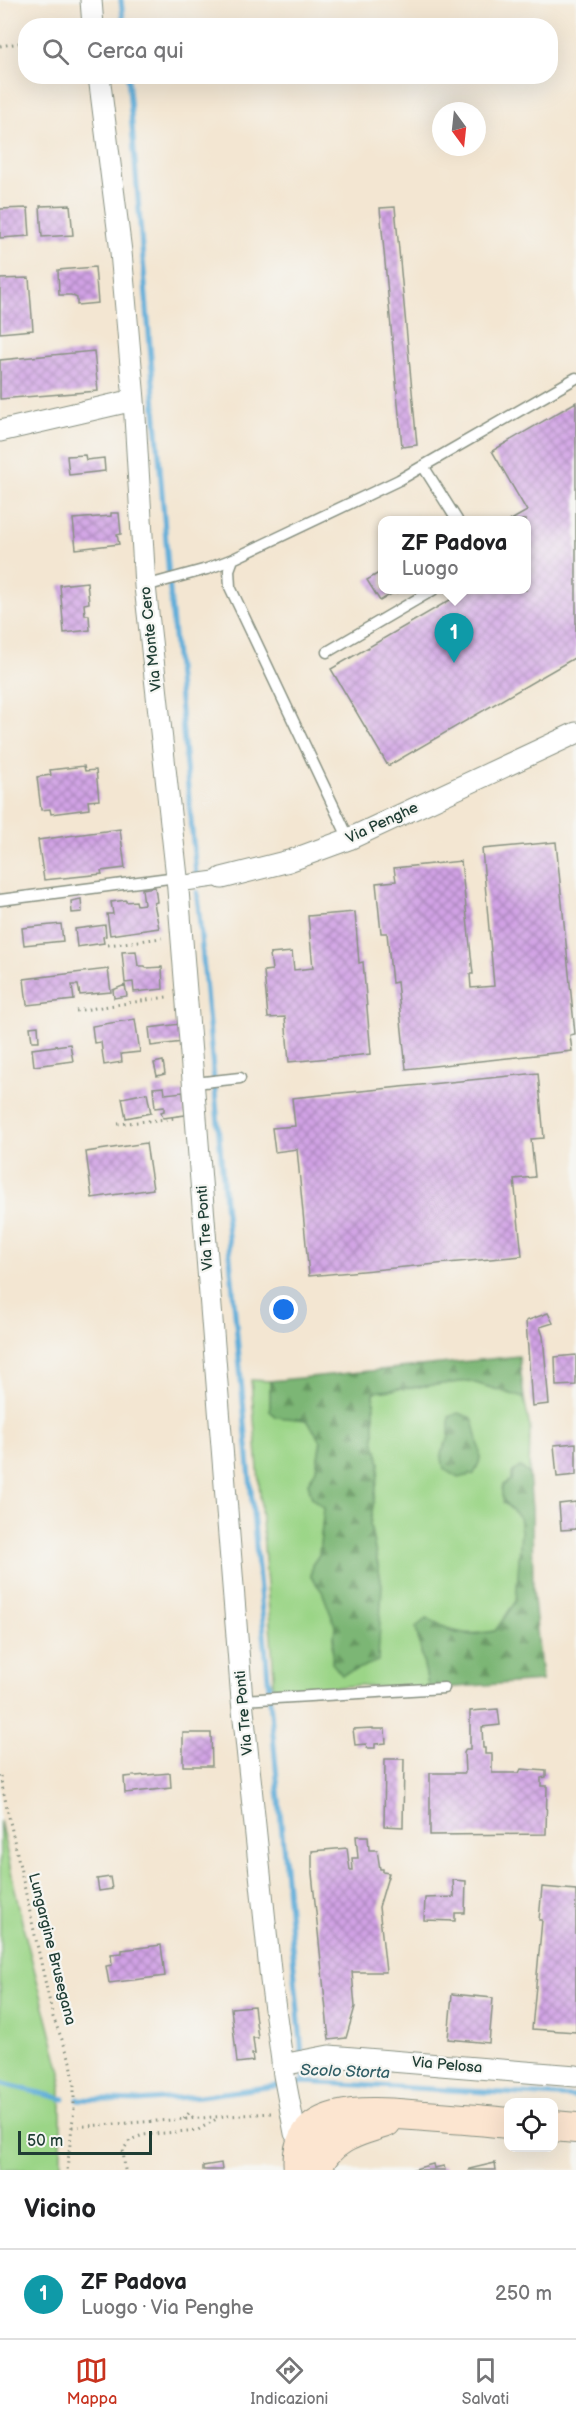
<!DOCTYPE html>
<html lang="it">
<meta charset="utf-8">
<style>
:root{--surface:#fff;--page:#f6f6f6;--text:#202124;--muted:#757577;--line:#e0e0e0;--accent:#c8321e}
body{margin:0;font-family:"Balsamiq Sans",sans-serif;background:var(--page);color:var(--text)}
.controls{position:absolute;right:18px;bottom:18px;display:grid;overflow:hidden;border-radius:12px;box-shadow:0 6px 24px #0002}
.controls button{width:54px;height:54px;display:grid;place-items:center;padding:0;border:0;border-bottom:2px solid var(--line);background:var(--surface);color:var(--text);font:30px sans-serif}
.compass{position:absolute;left:432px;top:102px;width:54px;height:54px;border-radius:50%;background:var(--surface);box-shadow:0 6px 24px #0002;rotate:165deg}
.scale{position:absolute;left:18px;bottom:15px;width:134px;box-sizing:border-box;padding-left:6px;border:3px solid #1f3d34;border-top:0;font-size:16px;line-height:21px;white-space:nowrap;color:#1f3d34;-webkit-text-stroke:4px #f6f6f2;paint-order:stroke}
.you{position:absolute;left:284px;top:1310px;width:21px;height:21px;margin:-15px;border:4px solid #fff;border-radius:50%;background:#1a73e8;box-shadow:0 0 0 9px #1a73e833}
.badge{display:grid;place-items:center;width:39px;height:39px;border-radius:50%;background:var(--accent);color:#fff;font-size:20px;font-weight:700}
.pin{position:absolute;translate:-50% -50px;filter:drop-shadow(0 2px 3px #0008)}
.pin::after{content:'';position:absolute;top:32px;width:21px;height:18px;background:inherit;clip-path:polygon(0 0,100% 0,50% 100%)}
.popup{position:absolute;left:378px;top:516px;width:153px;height:78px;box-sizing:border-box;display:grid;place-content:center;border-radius:12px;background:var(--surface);filter:drop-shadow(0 2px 4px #0005);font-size:20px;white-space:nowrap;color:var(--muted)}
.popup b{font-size:22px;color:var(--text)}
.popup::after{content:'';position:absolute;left:50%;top:100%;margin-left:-12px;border:12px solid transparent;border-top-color:var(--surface)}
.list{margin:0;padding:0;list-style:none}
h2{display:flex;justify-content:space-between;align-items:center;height:78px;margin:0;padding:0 24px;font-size:26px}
h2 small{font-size:20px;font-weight:400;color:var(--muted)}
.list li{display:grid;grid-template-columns:39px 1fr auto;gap:18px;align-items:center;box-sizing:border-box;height:90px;padding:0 24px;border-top:2px solid var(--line)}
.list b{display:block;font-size:22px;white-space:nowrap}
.list p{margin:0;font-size:20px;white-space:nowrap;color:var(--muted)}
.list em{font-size:20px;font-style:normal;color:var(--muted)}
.icon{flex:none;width:33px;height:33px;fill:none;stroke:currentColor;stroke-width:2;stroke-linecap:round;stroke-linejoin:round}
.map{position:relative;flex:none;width:576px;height:2170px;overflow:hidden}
.search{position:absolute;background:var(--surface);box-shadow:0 6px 24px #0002;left:18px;right:18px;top:18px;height:66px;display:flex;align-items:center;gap:15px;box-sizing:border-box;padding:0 21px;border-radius:24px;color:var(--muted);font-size:22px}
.sheet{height:168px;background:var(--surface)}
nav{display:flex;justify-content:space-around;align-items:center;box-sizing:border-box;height:84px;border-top:2px solid var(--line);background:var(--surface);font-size:16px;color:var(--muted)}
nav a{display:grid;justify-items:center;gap:3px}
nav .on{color:var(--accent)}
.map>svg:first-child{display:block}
.green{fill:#9bd587;stroke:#5d895e;stroke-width:1.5}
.forest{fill:url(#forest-firs);stroke:#4e7a54;stroke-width:1.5}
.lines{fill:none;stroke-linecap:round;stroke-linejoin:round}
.stream{stroke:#5fadd9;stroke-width:5}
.building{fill:url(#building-cross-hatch)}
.service-casing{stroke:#899283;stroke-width:13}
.pedestrian-casing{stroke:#899283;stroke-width:17}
.minor-casing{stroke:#899283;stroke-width:23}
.secondary-casing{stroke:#899283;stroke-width:32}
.path{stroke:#899283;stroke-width:3;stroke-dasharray:1.5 4.5;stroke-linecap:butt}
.service{stroke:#fff;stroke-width:10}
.pedestrian{stroke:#fff;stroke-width:15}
.minor{stroke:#fff;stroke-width:21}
.secondary{stroke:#fce5d0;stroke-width:30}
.labels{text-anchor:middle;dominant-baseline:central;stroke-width:4.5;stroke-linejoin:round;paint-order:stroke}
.street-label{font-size:15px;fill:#1f3d34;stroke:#f6f6f2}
.water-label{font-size:16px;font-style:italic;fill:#325f66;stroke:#f6f6f2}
</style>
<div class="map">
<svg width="576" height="2170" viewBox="0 0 576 2170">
<defs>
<pattern id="forest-firs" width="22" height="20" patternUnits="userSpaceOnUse" patternTransform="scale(1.5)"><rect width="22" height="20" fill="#7cb674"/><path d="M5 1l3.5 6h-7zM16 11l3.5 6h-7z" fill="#659560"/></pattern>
<pattern id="building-cross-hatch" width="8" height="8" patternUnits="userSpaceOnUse" patternTransform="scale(1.5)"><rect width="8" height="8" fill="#d1a2e5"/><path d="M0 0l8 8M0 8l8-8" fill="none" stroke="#a985ba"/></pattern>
</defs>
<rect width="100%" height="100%" fill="#f6f6f2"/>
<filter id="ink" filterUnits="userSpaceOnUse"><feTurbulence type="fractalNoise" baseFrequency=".0167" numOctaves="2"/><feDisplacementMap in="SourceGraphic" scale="12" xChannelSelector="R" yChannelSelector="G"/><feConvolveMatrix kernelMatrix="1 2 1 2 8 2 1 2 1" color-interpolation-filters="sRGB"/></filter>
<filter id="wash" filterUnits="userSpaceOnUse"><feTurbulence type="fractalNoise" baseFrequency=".008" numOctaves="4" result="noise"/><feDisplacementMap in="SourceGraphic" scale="24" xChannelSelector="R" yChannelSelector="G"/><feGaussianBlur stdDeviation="1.35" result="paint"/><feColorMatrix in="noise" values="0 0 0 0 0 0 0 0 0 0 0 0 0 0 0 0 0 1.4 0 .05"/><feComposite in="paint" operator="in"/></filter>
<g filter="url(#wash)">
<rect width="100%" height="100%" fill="#f3e6d2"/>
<path class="green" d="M251,1380L270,1381V1411L307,1420L321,1441L316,1469L308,1483L312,1498L324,1508L319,1555L312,1565L311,1577L322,1591L335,1625L332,1663L382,1585L370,1525L380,1463L374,1439V1392L469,1381L524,1398L530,1428L529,1474L521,1467L513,1472L503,1502L519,1516L521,1532L517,1601L495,1631C472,1635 457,1635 437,1623L416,1627L429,1689L412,1690L359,1685L274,1693L272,1683L274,1675Z
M0,1821L23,1926L61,2072V2170H0Z"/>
<path class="forest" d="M519,1356L524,1398L469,1381L374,1392V1439L380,1463L370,1525L382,1585L378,1661L342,1675L332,1663L335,1625L322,1591L311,1577L312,1565L319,1555L324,1508L312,1498L308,1483L316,1469L321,1441L307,1420L276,1417L270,1411V1381Z
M458,1413L472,1418C475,1425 481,1452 480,1459C479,1464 476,1469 474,1474L458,1478L444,1469L441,1453L449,1437V1417Z
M520,1467L529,1474L532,1509L533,1589L542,1681L429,1689L416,1627L427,1618L452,1632L472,1635L495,1631L516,1601L521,1532L519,1516C508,1506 498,1501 503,1485L511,1480L513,1472Z"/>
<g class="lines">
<path class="stream" d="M121,0L124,26
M128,76L171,603L196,874
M197,892L302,2055
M303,2064L304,2082
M0,2083L64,2099
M291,2084L304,2082L576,2097
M78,2099L139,2101L200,2096L282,2085"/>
</g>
<g id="blocks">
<path class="building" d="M70,205L73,235L42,237L40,206Z
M395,207L417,445L402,447L380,208Z
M28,208L30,236L0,238V209Z
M95,267L98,303L77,305V298L71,295H59L58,270Z
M29,278L33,330L0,333V279Z
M94,351L98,391L0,399V360Z
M576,402V657L388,766L331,669L467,590H526V520H511L527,511L492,451Z
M85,455L86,460L104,458L105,471L69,475L67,456Z
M111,513H119L121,534L117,535L119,544L76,549L73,519L111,516Z
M382,571V590H404L397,593L396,591L380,601L367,580Z
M87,582L89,603L84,604L85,615H89L90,630L64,633L60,585Z
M84,766L85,771L96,770L99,800L88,801L89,809L51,814L50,809L41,810L37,777L51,775L50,770Z
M120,829L125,868L101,871L102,874L44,880L38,840Z
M556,842L575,1034L570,1035L572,1051L406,1069L397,982L392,983L387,933H381L376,883L396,881L394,868L461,861L473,974H470L471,988L494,986L482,849Z
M155,887L157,902L154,903L159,928L110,935L107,914H113L111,902L126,900V902L136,901L137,905L144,904L142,889Z
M81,899L82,912L72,913L71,901Z
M355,912L359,963L363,962L371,1054L289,1062L285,1017L268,1018L264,971L272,970L270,954L292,952L294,970L313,968L308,916Z
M61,924L63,941L24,945L22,928Z
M105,925L106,936L103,937L104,943L77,947L75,929Z
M136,951L138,966H145L146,968L162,967L163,989L134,992L133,982L125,983L122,952Z
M108,969L111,992L80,995L78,985H72L74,1000L27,1005L24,979Z
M125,985L127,996L114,998L113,990Z
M135,1019L140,1052L121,1054L122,1062L104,1065L101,1042L94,1043L92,1026Z
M180,1024L182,1042L151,1046L149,1028Z
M38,1026L39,1041H32L30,1027Z
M70,1044L73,1061L34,1066L32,1049Z
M163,1061L165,1074L157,1076L154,1063Z
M538,1073L544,1138L531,1139L535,1177L514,1179L522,1256L309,1276L297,1149L275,1152L272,1128L295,1126L292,1098Z
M164,1087L165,1094L183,1092L185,1115L163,1118L161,1112L164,1111V1107L155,1108L153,1088Z
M147,1093L151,1113L126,1118L122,1098Z
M146,1143L153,1189L92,1198L86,1152Z
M548,1313L553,1323L540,1327L543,1336L549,1404L532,1406L526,1321Z
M576,1355V1385L556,1386L555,1357Z
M576,1443V1475L557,1477L554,1445Z
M576,1502V1529L561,1530L559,1504Z
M498,1709L500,1725L482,1727L483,1748H485V1754H492V1773H519L521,1769L546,1771V1777L541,1778V1786H547L546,1834L430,1835V1773H465L464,1753L466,1749H470V1711Z
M373,1728V1729H385L386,1743L375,1744V1748H367L366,1744L355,1745L353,1729Z
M183,1733H211L212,1766H183Z
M385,1759H404L403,1827L384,1826Z
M170,1773L171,1788L125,1793L124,1777Z
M356,1836H368L369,1850H377L380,1869H383V1872L389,1873L379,1907L386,1972H352L355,2007L346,2038L329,2040L312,1873V1851L347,1848L350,1870H353L352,1858H358Z
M110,1877L112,1889L99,1891L97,1879Z
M453,1880L466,1881L465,1913H455V1921L424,1920L425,1898L454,1897Z
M542,1887L576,1890V2032L532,2029L542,1920H539Z
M161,1945L165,1976L109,1983L106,1966L112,1965L111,1954L122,1953V1950Z
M452,1994L493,1998L489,2043L448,2039Z
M254,2006L258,2038H253L255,2054H252L253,2061L237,2063L231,2008Z
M221,2163L222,2170H203V2166Z
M495,2163L496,2170H469V2169Z
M433,2164L434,2168L444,2166L445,2170H411Z"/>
</g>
</g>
<g filter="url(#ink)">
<use href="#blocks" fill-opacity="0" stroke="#899283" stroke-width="1.5"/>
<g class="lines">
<g class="service-casing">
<path id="service" d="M423,466L457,520
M233,559L229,570L230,587L349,839
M145,586L207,569L233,559L399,480L576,378
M327,652L433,590
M0,900L177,877
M195,1083L240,1078
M242,1700L444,1688"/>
</g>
<g class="pedestrian-casing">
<path id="pedestrian" d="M178,884L222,878"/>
</g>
<g class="minor-casing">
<path id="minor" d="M91,0L93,26
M99,76L121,252L134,400L145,586L177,877L242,1700L271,1980L284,2075L295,2133L308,2153
M0,431L134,400
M222,878L289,861L349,839L576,733
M282,2065L329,2056L576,2076"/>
</g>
<g class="secondary-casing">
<path id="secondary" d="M554,2126L576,2128
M299,2170C291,2099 382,2113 425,2116C453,2118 481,2120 508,2123
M316,2170C327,2139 356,2131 386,2122"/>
</g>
<path class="path" d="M0,46L26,42
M108,945L162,938
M76,1011L167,997
M118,1124L176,1118
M0,1776L53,2017L71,2062L74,2083V2109L67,2170
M184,2119L189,2113L193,2118
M72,2127L271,2113
M125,2170L123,2150L130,2140L143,2135L198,2130L218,2118"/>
<use href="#service" class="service"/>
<use href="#pedestrian" class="pedestrian"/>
<use href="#minor" class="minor"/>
<use href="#secondary" class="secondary"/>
</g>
</g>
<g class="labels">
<g class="street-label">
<text transform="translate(151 639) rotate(-96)">Via Monte Cero</text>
<text transform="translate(382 823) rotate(-25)">Via Penghe</text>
<text transform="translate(205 1228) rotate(-94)">Via Tre Ponti</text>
<text transform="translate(244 1713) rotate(-95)">Via Tre Ponti</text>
<text transform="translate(52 1949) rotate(76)">Lungargine Brusegana</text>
<text transform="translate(447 2065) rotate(5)">Via Pelosa</text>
</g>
<g class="water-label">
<text transform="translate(345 2072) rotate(2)">Scolo Storta</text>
</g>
</g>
</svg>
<div class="controls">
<button><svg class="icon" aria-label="locate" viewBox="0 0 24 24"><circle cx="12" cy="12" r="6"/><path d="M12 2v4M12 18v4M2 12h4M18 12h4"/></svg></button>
</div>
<svg class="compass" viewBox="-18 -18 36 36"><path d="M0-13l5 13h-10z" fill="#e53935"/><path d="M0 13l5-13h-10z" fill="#757577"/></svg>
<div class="scale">50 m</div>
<div class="you"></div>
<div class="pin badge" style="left:454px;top:663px;background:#0f9aa8">1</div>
<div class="popup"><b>ZF Padova</b>Luogo</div>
<div class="search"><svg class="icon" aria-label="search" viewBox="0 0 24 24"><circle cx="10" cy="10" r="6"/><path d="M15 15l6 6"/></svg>Cerca qui</div>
</div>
<section class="sheet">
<h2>Vicino<small></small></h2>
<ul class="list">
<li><span class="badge" style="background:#0f9aa8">1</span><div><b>ZF Padova</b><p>Luogo · Via Penghe</p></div><em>250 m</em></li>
</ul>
</section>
<nav>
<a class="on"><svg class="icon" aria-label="map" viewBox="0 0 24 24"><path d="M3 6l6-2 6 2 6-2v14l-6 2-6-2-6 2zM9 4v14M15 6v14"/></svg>Mappa</a>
<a><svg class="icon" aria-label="directions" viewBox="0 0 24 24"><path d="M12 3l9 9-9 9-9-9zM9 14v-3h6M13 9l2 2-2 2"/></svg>Indicazioni</a>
<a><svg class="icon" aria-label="saved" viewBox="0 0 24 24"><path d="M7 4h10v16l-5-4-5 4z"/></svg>Salvati</a>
</nav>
